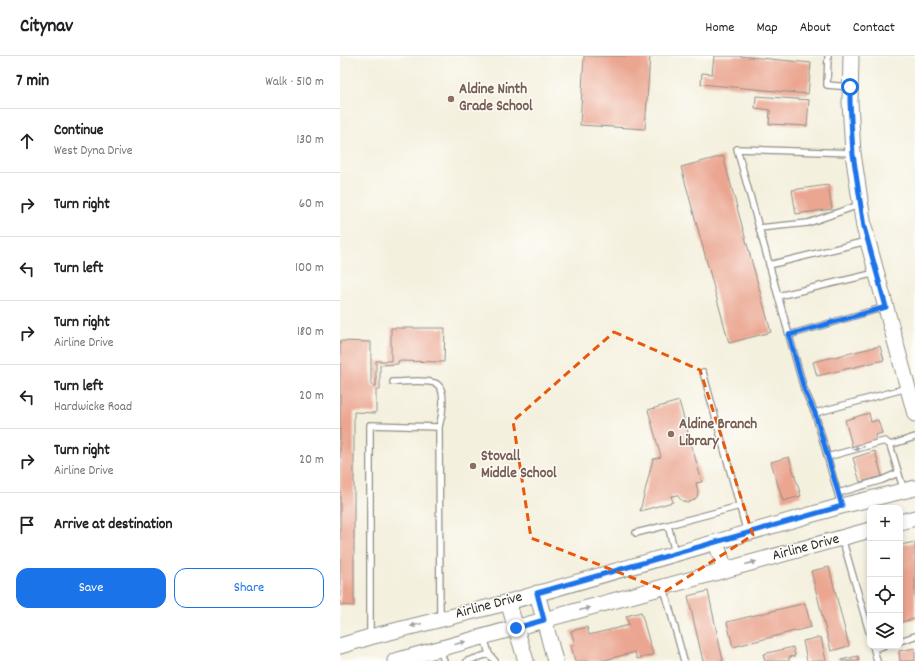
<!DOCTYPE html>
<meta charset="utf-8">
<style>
:root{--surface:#fff;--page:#f6f6f6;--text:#202124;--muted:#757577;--line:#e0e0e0;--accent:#1a73e8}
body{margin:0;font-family:Dekko,sans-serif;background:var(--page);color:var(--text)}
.controls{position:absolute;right:12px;bottom:12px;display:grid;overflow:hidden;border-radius:8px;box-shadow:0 2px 6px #0003}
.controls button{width:36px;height:36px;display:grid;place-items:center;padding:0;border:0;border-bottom:1px solid var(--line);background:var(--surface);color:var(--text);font:20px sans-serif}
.stop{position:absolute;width:12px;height:12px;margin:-9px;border:3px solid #1a73e8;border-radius:50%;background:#fff}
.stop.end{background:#1a73e8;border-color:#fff;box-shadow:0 1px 4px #0008}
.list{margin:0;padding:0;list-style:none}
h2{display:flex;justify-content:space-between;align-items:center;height:52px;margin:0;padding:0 16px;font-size:17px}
h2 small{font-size:13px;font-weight:400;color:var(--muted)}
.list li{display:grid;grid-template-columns:26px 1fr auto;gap:12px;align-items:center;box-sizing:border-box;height:64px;padding:0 16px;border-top:1px solid var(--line)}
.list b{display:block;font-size:15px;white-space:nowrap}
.list p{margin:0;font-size:13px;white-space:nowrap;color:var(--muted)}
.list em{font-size:13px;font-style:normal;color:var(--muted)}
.actions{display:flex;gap:8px;padding:12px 16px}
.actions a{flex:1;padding:9px 0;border:1px solid var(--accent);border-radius:12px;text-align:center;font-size:14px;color:var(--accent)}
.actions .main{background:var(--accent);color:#fff}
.icon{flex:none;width:22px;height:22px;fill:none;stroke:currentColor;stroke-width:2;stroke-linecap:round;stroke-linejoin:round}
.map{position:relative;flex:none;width:575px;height:605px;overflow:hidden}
header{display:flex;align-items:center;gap:24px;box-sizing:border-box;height:56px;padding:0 20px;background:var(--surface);border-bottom:1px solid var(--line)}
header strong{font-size:19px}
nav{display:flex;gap:22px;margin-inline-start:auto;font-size:14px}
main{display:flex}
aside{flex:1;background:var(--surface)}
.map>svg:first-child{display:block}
.building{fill:#eba691}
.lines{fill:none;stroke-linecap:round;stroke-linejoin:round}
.lane-casing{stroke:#908e84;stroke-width:8}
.secondary-casing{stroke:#908e84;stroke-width:17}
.lane{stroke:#fff;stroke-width:5.5}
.secondary{stroke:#fff;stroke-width:15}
.oneway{fill:#a0a0a0}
.route{stroke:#1a73e8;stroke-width:5}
.marked{fill:none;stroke:#e8590c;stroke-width:3;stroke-dasharray:8 5;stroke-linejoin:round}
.education-dot{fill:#8d6e63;stroke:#fdfcf7;stroke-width:1.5}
.labels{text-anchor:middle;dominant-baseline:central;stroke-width:3;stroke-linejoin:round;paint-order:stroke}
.education-label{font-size:15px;font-weight:bold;fill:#785e54;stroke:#fdfcf7;text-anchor:start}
.street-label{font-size:15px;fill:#2b2b2b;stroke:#fdfcf7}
</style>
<header>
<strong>Citynav</strong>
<nav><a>Home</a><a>Map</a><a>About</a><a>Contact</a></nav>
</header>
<main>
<aside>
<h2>7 min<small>Walk · 510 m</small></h2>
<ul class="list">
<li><svg class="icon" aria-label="ahead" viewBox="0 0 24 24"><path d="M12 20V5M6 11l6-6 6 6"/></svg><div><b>Continue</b><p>West Dyna Drive</p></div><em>130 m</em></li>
<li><svg class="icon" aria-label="right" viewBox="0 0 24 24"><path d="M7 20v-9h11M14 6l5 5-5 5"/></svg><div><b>Turn right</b></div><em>60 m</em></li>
<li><svg class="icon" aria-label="left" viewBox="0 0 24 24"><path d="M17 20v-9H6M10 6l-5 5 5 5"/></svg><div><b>Turn left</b></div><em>100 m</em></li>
<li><svg class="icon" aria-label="right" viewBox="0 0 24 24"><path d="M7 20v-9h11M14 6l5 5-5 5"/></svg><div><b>Turn right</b><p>Airline Drive</p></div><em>180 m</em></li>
<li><svg class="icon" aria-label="left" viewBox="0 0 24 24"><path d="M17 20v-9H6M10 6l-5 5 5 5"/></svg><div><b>Turn left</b><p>Hardwicke Road</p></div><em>20 m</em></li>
<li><svg class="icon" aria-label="right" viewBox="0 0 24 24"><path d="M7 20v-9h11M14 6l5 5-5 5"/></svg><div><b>Turn right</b><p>Airline Drive</p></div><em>20 m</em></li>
<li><svg class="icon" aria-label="arrive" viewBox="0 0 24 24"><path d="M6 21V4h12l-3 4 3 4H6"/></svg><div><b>Arrive at destination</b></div></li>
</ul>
<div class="actions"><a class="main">Save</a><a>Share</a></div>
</aside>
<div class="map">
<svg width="575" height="605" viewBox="0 0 575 605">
<rect width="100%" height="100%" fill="#fdfcf7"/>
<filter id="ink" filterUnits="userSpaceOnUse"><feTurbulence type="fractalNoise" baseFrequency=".025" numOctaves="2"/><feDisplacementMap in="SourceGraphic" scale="8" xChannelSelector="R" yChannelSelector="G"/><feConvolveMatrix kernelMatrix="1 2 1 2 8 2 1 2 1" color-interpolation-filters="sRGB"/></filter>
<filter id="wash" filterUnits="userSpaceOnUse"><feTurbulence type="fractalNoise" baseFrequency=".012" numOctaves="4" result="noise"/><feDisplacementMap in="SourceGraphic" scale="16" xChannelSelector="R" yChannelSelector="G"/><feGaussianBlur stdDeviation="0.9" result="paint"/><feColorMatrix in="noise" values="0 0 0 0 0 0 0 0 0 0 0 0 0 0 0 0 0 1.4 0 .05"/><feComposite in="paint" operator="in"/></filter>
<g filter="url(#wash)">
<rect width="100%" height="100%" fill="#f4f0de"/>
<g id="blocks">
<path class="building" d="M244,0H310L305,73L240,69Z
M374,0H399L471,7L468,38L361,28L362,17L372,18Z
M416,40L469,44L467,70L429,68L430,54L415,52Z
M383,100L431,276L389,287L341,111Z
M488,129L492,153L456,158L452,134Z
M51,272H105L104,306L58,305V308L40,309V334H36V357L14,356V550L0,549V285L31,286V329L36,330V305H51Z
M540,290L544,304L477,320L473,306Z
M339,345L362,426L356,427L358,437L357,441L354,444L347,447L341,444L337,439L331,440L333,446L300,455L313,403L321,401L308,354Z
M529,357L531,366L538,364L542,377L535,379L537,386L513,393L505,364Z
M535,395L542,420L520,426L513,402Z
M449,401L461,440L443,445L431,406Z
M575,486V563L560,566V489Z
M489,511L509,590L491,595L471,515Z
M368,535L383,605H363L348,540Z
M465,547L471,571L393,591L387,566Z
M301,556L313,599L297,603L295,596L261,605H235L231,589L235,588L231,575L247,571L249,579L289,569L286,560Z
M481,581L486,605H467L463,585Z
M453,591L455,600L449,601V605H425L423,598Z
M575,592V605H560L559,595Z
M518,600L519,605H501V604Z"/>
</g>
</g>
<g filter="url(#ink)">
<use href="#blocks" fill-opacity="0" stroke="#908e84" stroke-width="1"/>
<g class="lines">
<g class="lane-casing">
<path id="lane" d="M488,0L487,29L510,31
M419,172L468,167L519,149
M429,209L527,185
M438,240L536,217
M449,279L545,251
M363,316L407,477
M53,326C63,326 89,323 97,328C107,335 102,361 99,371L100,563
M475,357L464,333L397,93L513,97
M487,401L545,385L550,389
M564,435L550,389L575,381
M498,437L542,424L558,417
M501,449L475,357L567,332
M296,477L328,469
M502,482L530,579
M335,497L328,469L400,450
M324,532L344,605
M30,579V369L99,371
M560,585L575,580
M533,590L537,605
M534,593L543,590
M100,594L104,605
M149,598L155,605
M127,605L149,598L144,581"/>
</g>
<g class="secondary-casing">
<path id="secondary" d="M511,0L510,46L513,97L524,171L575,358
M560,466L575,462
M376,486L385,514
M197,537L215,605
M168,546L186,605
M0,590L30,581L158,549L501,450L575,432
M55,605L530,474"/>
</g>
<use href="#lane" class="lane"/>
<use href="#secondary" class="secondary"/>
</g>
<defs><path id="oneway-solid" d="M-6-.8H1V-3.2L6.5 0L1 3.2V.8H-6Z"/></defs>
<g class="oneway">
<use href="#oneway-solid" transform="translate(519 392) rotate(165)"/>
<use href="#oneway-solid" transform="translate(411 507) rotate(-15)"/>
<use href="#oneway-solid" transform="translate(245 553) rotate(-15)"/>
<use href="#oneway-solid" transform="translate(76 569) rotate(166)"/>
<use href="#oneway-solid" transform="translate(120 587) rotate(-15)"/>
</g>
</g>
<g class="lines" filter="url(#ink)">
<path class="route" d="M176,572L204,564L197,537L502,450L475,357L464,333L449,279L546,251L524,171L513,98L510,46V31"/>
</g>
<path class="marked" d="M274,276L360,314L413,479L326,535L191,482L173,365Z"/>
<g class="education-dot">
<circle cx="111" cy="43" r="4"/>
<circle cx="331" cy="378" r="4"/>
<circle cx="133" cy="410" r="4"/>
</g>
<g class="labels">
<g class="education-label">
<text x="119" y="34">Aldine Ninth<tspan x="119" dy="17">Grade School</tspan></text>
<text x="339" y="369">Aldine Branch<tspan x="339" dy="17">Library</tspan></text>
<text x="141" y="401">Stovall<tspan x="141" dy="17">Middle School</tspan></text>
</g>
<g class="street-label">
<text transform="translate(466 492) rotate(-15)">Airline Drive</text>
<text transform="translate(149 550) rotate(-15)">Airline Drive</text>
</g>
</g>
</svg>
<div class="controls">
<button>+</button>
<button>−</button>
<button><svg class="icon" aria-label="locate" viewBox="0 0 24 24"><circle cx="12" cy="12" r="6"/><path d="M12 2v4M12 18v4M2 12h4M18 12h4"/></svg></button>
<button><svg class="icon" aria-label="layers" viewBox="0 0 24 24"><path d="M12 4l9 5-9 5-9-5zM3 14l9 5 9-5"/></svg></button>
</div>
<div class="stop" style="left:510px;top:31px"></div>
<div class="stop end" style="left:176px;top:572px"></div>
</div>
</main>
